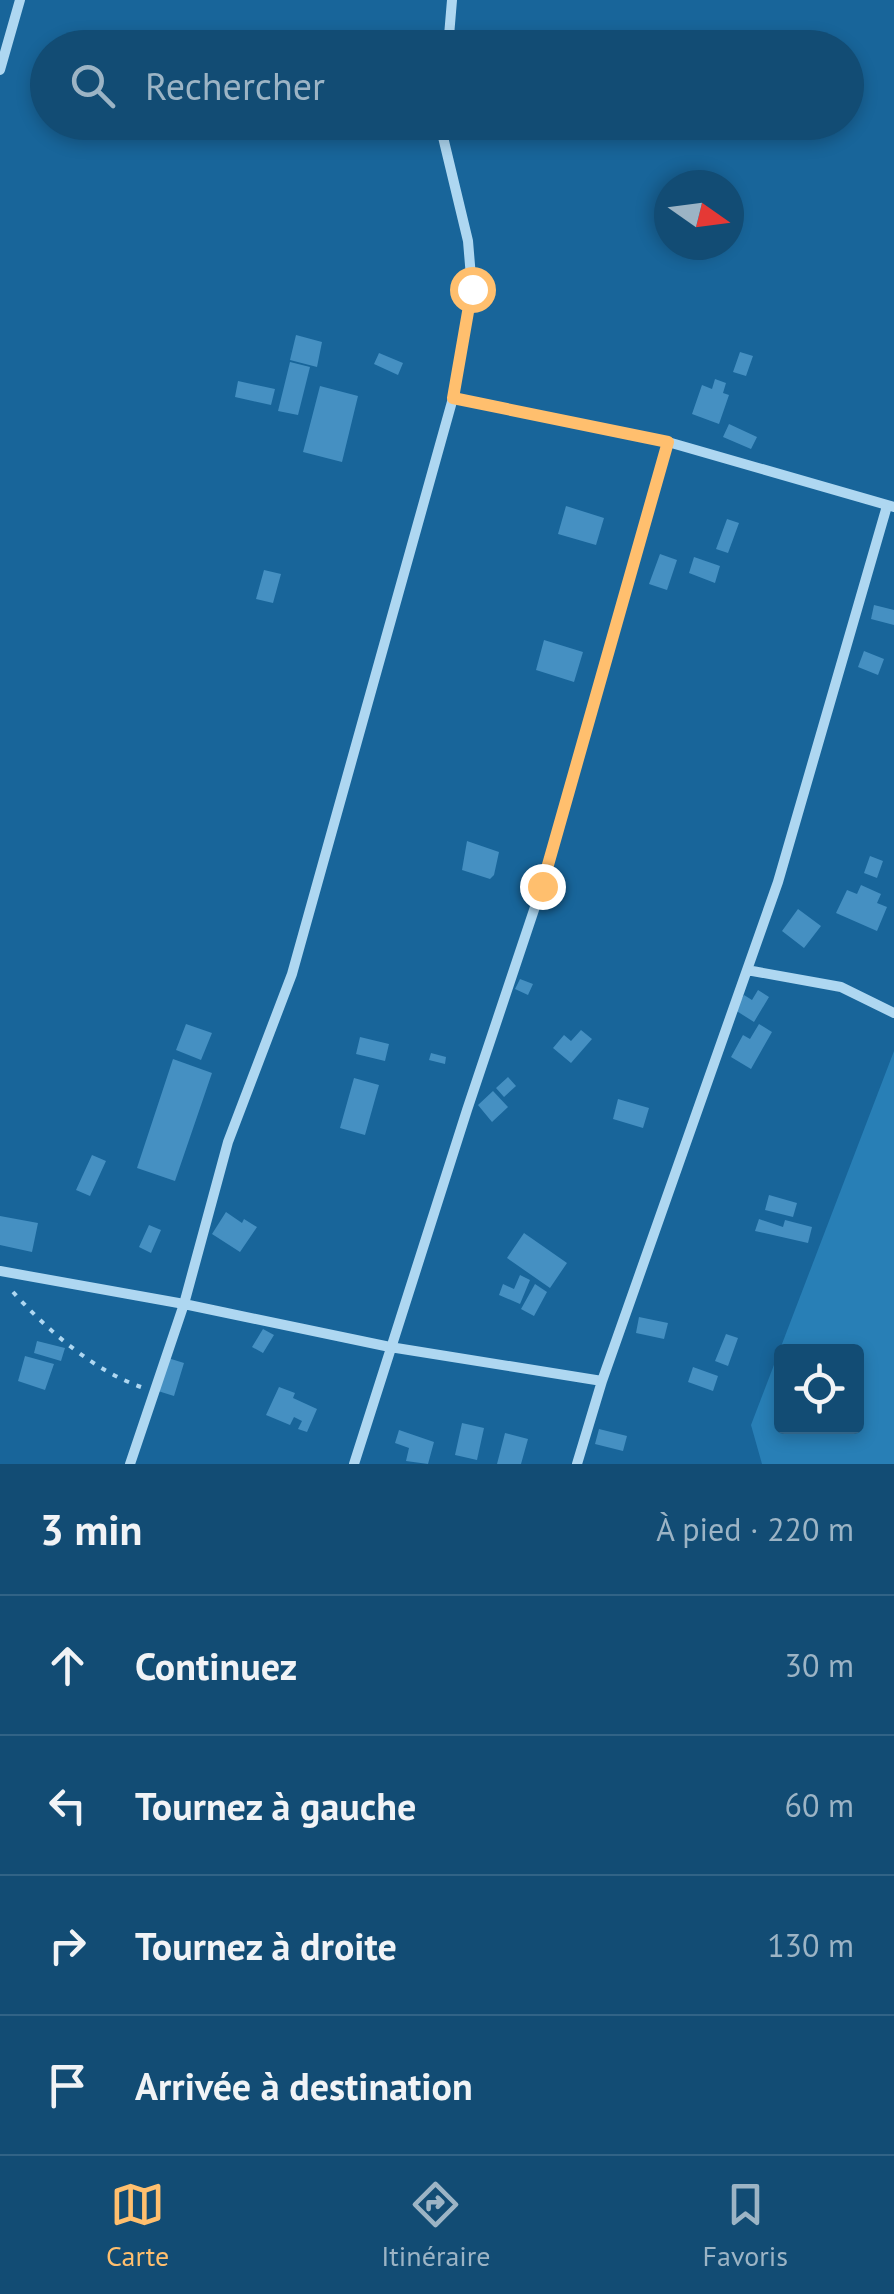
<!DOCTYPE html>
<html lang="fr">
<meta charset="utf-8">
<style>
:root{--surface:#124c74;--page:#1b5379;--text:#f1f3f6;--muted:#9cb4c5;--line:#316386;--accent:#ffbf6e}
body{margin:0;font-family:"PT Sans",sans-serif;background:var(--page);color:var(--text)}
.controls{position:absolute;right:30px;bottom:30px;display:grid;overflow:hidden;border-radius:10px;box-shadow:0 5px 15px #0003}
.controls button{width:90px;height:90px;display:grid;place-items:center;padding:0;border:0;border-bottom:2px solid var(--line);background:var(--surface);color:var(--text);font:50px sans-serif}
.compass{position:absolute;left:654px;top:170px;width:90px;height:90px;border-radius:50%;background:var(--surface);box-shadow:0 5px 15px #0003;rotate:104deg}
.stop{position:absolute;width:30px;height:30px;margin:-22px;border:8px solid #ffbf6e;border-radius:50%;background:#fff}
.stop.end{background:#ffbf6e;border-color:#fff;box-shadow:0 2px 10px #0008}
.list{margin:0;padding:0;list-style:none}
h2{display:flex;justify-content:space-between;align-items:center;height:130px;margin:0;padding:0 40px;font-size:42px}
h2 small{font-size:32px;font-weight:400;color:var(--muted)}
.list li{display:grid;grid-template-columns:65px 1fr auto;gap:30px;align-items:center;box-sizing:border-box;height:140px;padding:0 40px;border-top:2px solid var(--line)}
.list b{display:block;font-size:38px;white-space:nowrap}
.list em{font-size:32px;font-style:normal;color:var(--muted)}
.icon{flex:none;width:55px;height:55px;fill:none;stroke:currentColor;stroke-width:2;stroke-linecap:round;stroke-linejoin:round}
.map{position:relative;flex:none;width:894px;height:1464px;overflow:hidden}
.search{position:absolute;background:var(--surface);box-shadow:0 5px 15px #0003;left:30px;right:30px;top:30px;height:110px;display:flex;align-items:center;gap:25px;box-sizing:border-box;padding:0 35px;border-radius:55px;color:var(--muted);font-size:38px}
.sheet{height:690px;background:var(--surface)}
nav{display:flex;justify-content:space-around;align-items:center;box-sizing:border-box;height:140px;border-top:2px solid var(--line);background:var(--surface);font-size:28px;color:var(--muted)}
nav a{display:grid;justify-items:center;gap:5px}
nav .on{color:var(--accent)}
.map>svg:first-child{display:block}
.green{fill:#287fb6;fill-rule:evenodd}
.building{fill:#4590c2}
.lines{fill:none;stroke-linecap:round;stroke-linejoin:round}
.path{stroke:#aed7f1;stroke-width:4;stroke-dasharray:5 8;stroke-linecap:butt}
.minor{stroke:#aed7f1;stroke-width:10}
.route{stroke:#ffbf6e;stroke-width:12}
</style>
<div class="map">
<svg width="894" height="1464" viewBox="0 0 894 1464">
<rect width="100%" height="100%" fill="#18659a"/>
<path class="green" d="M894,1051V1464H762L751,1425ZM782,1352H856V1426H782Z"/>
<path class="building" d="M296,335L322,342L317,367L290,360Z
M740,352L753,356L746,376L733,372Z
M379,353L403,363L398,375L374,364Z
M290,362L310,367L298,415L278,411Z
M715,379L726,383L723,393L729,395L719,424L692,414L702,385L712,389Z
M238,381L275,389L271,405L235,397Z
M320,386L358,396L342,462L303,452Z
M729,424L757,437L751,449L723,437Z
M566,506L604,518L596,545L558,534Z
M727,519L739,523L728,553L716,549Z
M660,554L677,560L667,590L649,584Z
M694,557L720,566L715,583L689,573Z
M264,570L281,574L273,603L256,599Z
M874,605L894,610V625L871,619Z
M544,640L583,652L574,682L536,670Z
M864,651L884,659L878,675L858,667Z
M467,841L499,852L494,875L490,879L462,870Z
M870,856L883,861L877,878L864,873Z
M861,885L881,894L877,903L887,907L877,931L836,913L847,890L857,894Z
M798,909L821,926L804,948L782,931Z
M520,979L533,984L528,995L515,989Z
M758,990L769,997L754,1022L735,1010L744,995L752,1000Z
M186,1024L212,1033L201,1060L176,1050Z
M759,1024L772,1032L751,1069L731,1057L743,1035L750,1039Z
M581,1030L592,1039L571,1063L553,1048L564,1035L571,1041Z
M360,1037L389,1044L385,1061L356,1054Z
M431,1053L446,1057L445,1064L429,1060Z
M173,1059L212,1073L175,1181L137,1168Z
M508,1077L516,1086L504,1097L496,1088Z
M354,1078L379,1085L365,1135L340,1128Z
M493,1091L508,1107L492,1122L478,1105Z
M618,1099L649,1108L643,1128L613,1119Z
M92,1155L106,1161L90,1196L76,1190Z
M769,1195L797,1203L793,1217L765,1210Z
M226,1212L242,1223L244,1219L257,1227L240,1252L212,1234Z
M0,1216L38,1223L32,1252L0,1245Z
M759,1219L783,1227L785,1220L812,1227L808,1243L755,1231Z
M149,1225L161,1230L151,1253L139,1247Z
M524,1233L567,1263L550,1288L507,1258Z
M520,1275L530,1280L520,1304L499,1295L503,1284L514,1289Z
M535,1284L547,1292L534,1316L521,1309Z
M639,1317L668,1323L664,1339L636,1333Z
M263,1329L274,1335L263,1353L252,1347Z
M726,1334L738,1338L728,1366L715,1361Z
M37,1341L65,1348L61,1361L34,1353Z
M25,1356L54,1364L45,1390L18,1381Z
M168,1358L184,1363L174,1396L158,1391Z
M693,1367L718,1376L713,1391L688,1382Z
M279,1387L295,1393L293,1398L317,1409L307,1432L298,1429L302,1421L294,1417L290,1425L266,1415Z
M462,1423L484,1428L477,1460L455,1455Z
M599,1429L627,1436L623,1451L595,1444Z
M399,1430L434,1442L428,1464L406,1461L409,1448L395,1443Z
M505,1433L528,1439L521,1464H497Z"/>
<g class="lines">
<path class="path" d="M13,1292C47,1330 93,1370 141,1387"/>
<path class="minor" d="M448,48L452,0
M0,70L20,0
M453,398L668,442L894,507
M747,970L841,987L894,1013
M0,1271L184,1304L390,1347L602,1381
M130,1464L184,1304L228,1142L292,974L453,398L472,289L468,241L443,137L444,122
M354,1464L467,1110L542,886L668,442
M577,1464L602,1381L778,882L887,506"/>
</g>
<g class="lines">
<path class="route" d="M472,289L453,398L668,442L542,886"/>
</g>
</svg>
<div class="controls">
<button><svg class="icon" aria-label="locate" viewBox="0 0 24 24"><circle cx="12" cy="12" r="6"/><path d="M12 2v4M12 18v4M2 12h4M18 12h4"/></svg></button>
</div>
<svg class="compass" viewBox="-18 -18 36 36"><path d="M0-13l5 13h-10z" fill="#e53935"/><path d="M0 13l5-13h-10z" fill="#9cb4c5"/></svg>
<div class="stop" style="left:472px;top:289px"></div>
<div class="stop end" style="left:542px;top:886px"></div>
<div class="search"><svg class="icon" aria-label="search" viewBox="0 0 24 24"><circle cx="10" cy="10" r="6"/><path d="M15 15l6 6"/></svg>Rechercher</div>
</div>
<section class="sheet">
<h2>3 min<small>À pied · 220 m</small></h2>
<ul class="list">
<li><svg class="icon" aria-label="ahead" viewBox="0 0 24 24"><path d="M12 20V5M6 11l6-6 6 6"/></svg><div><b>Continuez</b></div><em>30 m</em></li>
<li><svg class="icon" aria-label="left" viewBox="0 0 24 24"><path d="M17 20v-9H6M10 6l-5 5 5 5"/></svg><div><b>Tournez à gauche</b></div><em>60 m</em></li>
<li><svg class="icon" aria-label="right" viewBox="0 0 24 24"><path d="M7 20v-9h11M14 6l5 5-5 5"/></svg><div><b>Tournez à droite</b></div><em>130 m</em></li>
<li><svg class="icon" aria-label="arrive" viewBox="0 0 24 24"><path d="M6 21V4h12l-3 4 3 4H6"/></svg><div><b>Arrivée à destination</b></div></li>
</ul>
</section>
<nav>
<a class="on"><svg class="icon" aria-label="map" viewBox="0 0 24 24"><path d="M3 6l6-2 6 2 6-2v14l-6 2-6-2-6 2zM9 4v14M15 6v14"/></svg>Carte</a>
<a><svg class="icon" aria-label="directions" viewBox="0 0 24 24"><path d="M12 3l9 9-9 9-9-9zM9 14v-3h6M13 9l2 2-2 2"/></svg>Itinéraire</a>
<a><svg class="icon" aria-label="saved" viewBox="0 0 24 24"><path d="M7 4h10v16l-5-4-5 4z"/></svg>Favoris</a>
</nav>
